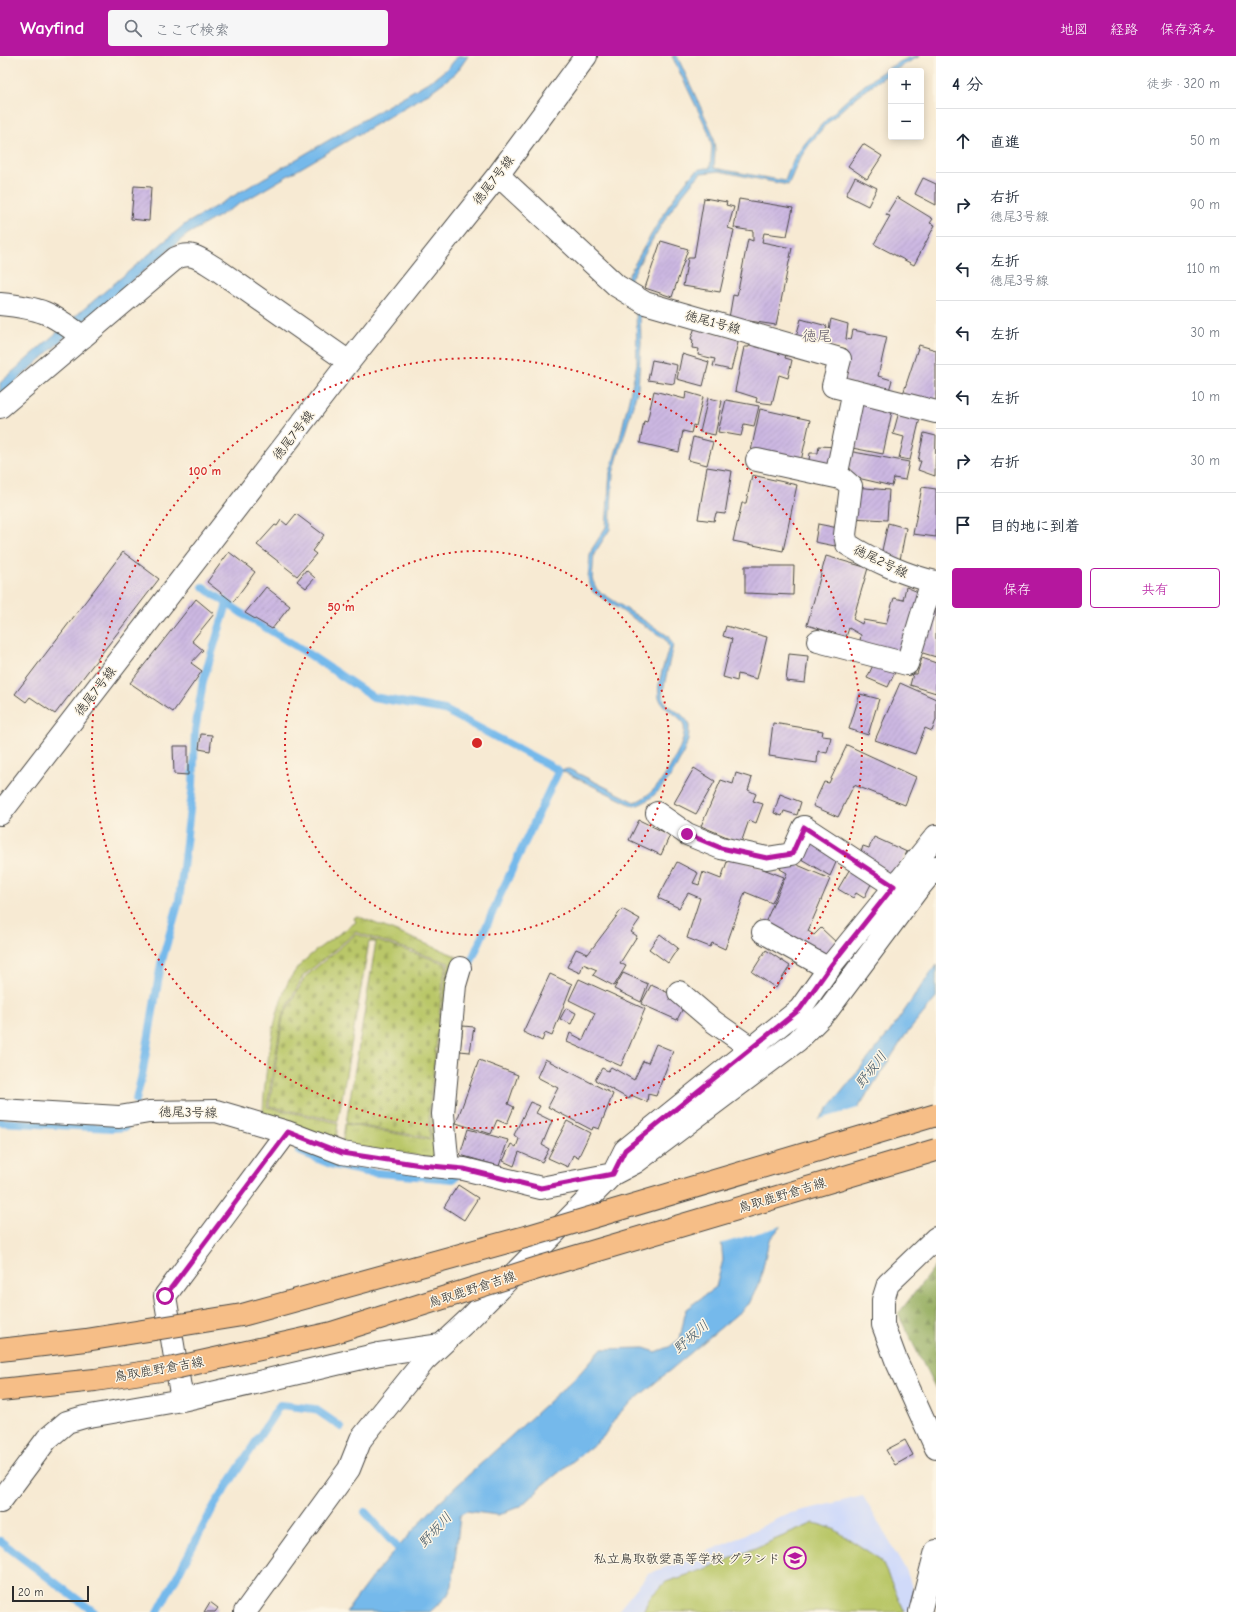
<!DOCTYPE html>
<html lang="ja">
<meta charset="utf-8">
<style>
:root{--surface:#fff;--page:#f6f6f7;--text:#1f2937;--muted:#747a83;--line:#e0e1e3;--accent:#b5179e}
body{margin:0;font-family:"Comic Neue","Klee One",sans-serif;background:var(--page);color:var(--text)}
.controls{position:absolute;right:12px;top:12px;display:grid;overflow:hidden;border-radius:4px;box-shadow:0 2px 10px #0003}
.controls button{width:36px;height:36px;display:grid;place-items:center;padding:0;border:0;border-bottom:1px solid var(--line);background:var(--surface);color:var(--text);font:20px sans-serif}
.scale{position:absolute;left:12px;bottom:10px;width:77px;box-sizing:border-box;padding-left:4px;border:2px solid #2b2b2b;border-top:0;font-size:11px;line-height:14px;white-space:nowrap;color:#2b2b2b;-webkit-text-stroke:3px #fcf5e5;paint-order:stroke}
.stop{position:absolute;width:12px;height:12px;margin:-9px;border:3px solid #b5179e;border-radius:50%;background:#fff}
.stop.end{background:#b5179e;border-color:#fff;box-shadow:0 1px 4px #0008}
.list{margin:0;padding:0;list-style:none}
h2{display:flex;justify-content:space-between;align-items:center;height:52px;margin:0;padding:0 16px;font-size:17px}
h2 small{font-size:13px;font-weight:400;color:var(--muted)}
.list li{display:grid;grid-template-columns:26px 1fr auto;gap:12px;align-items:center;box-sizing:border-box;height:64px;padding:0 16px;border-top:1px solid var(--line)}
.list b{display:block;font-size:15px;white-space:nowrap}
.list p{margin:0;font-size:13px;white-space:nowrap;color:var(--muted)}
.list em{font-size:13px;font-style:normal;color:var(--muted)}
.actions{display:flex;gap:8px;padding:12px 16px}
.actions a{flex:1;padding:9px 0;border:1px solid var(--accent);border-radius:4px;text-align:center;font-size:14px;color:var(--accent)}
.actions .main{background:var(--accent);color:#fff}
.icon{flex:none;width:22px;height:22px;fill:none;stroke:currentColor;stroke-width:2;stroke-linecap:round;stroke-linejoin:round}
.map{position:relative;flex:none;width:936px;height:1556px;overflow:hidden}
header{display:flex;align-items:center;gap:24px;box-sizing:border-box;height:56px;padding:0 20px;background:var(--accent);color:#fff}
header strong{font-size:19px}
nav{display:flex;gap:22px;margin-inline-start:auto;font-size:14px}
.search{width:280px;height:36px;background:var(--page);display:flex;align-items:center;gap:10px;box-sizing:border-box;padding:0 14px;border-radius:4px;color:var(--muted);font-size:15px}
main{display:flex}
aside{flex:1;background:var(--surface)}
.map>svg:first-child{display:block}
.built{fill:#d0daf9}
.grass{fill:url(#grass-tufts);stroke:#72794a}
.forest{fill:url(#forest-firs);stroke:#5f6c44}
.cemetery{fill:url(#cemetery-stones);stroke:#72794a}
.pitch{fill:#bac769;stroke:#72794a}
.water{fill:#75b9eb;stroke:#50728b}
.pier{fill:#f7ead3}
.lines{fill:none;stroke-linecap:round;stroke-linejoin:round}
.stream{stroke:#75b9eb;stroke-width:8}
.building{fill:url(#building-hatch)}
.minor-casing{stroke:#4a4844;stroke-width:24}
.minor{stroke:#fff;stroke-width:22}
.major-bridge-casing{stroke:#4a4844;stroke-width:24;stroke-linecap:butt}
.major-bridge{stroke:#f6be87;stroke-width:22}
.route{stroke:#b5179e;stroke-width:5}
.ring{fill:none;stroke:#d62828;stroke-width:2;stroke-dasharray:2 4}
.labels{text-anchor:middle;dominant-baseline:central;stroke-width:3;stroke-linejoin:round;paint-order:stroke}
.street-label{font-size:13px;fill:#2b2b2b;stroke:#fcf5e5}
.poi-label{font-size:13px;fill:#2b2b2b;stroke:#fcf5e5;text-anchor:end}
.water-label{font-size:14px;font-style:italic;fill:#415665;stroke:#fcf5e5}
.quarter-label{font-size:15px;fill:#635c6b;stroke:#fcf5e5}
.centre{fill:#d62828;stroke:#fcf5e5;stroke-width:2}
.ring-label{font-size:12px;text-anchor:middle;font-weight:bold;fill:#d62828;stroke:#fcf5e5;stroke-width:3;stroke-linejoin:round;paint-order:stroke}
</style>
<header>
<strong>Wayfind</strong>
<div class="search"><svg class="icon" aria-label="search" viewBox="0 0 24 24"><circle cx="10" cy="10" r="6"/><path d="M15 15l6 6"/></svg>ここで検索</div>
<nav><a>地図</a><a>経路</a><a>保存済み</a></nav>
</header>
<main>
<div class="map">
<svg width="936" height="1556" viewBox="0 0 936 1556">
<defs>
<pattern id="grass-tufts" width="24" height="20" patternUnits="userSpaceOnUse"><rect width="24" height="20" fill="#bac769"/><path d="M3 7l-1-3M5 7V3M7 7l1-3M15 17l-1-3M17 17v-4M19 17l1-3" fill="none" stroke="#a0ab5b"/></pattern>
<pattern id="forest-firs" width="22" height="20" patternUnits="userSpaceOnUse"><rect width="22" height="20" fill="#93ac5d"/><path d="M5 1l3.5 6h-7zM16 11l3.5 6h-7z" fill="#788c4d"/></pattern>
<pattern id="cemetery-stones" width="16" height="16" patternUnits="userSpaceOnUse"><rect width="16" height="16" fill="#bac769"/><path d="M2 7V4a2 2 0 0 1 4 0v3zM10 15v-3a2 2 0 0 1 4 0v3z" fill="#a0ab5b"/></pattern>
<pattern id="building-hatch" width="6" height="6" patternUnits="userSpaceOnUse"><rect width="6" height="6" fill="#ccb8e2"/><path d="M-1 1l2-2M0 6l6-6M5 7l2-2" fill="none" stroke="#af9ec2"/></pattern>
</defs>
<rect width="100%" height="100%" fill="#fcf5e5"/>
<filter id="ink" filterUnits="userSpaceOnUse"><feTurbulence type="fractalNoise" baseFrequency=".025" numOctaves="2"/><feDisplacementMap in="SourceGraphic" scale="8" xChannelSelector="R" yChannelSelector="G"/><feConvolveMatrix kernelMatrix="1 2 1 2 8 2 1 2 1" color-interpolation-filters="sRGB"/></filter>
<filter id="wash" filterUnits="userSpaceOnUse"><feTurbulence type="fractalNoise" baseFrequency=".012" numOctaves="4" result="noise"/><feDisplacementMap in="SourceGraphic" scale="16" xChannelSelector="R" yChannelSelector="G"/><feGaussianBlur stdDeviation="0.9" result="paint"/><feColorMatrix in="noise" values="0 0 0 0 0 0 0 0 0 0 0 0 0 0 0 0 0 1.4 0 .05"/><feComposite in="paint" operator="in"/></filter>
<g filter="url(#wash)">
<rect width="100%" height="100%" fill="#f7ead3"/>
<path class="built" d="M863,1440L907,1516L920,1556H617L648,1518L728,1487L787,1458Z"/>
<path class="grass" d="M357,860L456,900L454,907L439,1103L342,1088L345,1068L431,1084V1056L445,924L449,907L356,876L303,920L282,961L267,1051L338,1067L336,1085L263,1058C264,1022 273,952 291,921C305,898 335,882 356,866L354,862Z"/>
<path class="forest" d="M936,1209V1333L898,1258Z"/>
<path class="cemetery" d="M356,878L447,908L443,924L429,1056L430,1082L346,1067L376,886H369L338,1065L269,1050L283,961L305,921Z"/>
<path class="pitch" d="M814,1467L834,1473L881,1504L905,1556H643L650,1541L666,1526L708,1512Z"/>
<path class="water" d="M458,0H468L456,17L429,37L188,178L79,269L0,340V327L72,263L184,169L435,22L449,11Z
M672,0H677L712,76L715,93L714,112L785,125C788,117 791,108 796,100C813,72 887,0 920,0C877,22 824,61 799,104C795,112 792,121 788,129L719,115L701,117C670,149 649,189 628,228L626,224C638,202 679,125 698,114C701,112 707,112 710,112L712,91L708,75Z
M636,251H640L641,288L638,332L613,417L610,473L594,498L592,523L597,534L668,580L673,589L662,639L666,649L681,658L689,667C689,672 689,678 688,683C683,705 659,745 634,750L560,714L569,713L635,746C644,743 653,735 659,728C668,717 690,680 683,667C677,656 663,655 659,641C656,629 666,604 669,591L665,583L593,536L588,523L590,499L592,493L606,471L610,416L620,382L637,308Z
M936,909V942L904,981L783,1168L769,1184L760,1225L749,1248L619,1357L603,1381L542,1430L521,1450L498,1459L466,1455L460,1460L452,1530L447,1540L430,1556H346L375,1517L438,1447L581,1316L601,1293L644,1292L656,1296L669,1291L680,1283L686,1253L716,1231L723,1204L721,1185L889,977Z"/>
<path class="pier" d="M861,1051L785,1169L720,1188V1184L817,1064Z"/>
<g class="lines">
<path class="stream" d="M203,531L240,556L301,593L373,641L445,654L558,714
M467,919L469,910L501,837L558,716
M136,1044L143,1014L161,908L179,845L193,728L195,675L203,625L227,548
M0,1066L112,1072L125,1071
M299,1095L333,1109L366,1116L453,1123L457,1120
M365,1456L396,1490
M0,1485L94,1556
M158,1556L214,1450L280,1349L315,1353L341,1371"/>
</g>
<g id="blocks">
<path class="building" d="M863,88L882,100L867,123L848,110Z
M855,121L877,132L868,150L846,139Z
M923,122L936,128V149L915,138Z
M134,130L151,131L149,165L131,163Z
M897,141L933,163L930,167L935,169L914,209L874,188L890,160L886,159Z
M704,142L727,146L726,149L734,151L728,172L734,174L720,236L683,230L688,202H694Z
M739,143L793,152L787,180L764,177L762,186L792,192L776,269L729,262L733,239L737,240L748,183L753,185V175L734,172Z
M661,185L688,193L672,241L645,232Z
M801,263L827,270L822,291L795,284Z
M831,263L848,268L846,283L851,284L853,274L887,281L878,320L892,324L888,338L839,324L846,293L826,288Z
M695,271L739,283L731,314L713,310L715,303L698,299L699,293L692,292L693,284L691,283Z
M750,287L787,294L785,302L792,304L788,322L779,319L772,348L756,346L757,342L735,335L744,291H749Z
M919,289L936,294V344L934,350L902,341Z
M682,298L709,306L703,330L677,323Z
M652,304L677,309L674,328L648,324Z
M654,335L685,343L686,336L703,341L696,370L693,369L691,377L683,375L679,396L640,387L644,365L647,366Z
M708,342L722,345L715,379L700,376Z
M857,343L893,351L883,398L847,391Z
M726,344L759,350L754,370L744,368L741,380L718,376Z
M900,352L921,358L910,404L899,402L904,381L893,378Z
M760,353L810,364L801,405L797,408L751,395Z
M924,377L936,380L935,420L918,414L921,405H918Z
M693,381L713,386L707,409L688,404Z
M819,390L837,391L833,414L808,411L810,397H818Z
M848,395L909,406L905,424L894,422L892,430L849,420L851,413L845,412Z
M707,411L732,415L725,458L716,457L714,465L698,463Z
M752,419L797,429L783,495L733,485L742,447H746Z
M854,431L889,434L887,464L852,462Z
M922,431L936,433V481L913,478Z
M296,458L324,479L312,495L316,498L297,520L257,489L275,469L277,470L281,464L287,469Z
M888,467L906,472L900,504L881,499Z
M818,468L838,472L835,490L815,486Z
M123,496L159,523L55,658L30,641L26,646L15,638Z
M229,496L255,516L233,546L207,526Z
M826,500L868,512L853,563L862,568L863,564L886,568L894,542L903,544L906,531L923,538L902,598L859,590L861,579L849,572L846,581L807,569Z
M745,510H794L793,539L745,537Z
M306,514L315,522L306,532L297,525Z
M266,531L290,550L272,573L245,557Z
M936,533V601L916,595Z
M196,543L214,558L192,585L203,594L191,607L202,615L173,656L130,627Z
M726,570L767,581L757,623L738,618L737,625L723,621L732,583L723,580Z
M789,598L808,600L805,627L786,625Z
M922,602L936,607V637L910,629L913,618H917Z
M875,605L896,614L888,631L867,622Z
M900,627L936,643V664L932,675L925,672L915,698L875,684Z
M860,638L879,643L868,679L849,673Z
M773,667L823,675L822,680L831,681L827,697L818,695L817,707L769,700Z
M201,678L212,679L210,695L199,693Z
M847,689L916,721L905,749L854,729L838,761L813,750L824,726L829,727Z
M173,690H188V719L174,718Z
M694,712L715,725L696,758L674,747Z
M736,717L752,722L748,734L756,738L753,745L763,748L756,767L749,764L741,787L701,770L721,724L733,728Z
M780,738L801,746L797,759L784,755L782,760L774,757Z
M639,764L670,779L661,799L629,784Z
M874,781L907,796L894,820L859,803L863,790L869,792Z
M804,782L838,802L830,820L796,800Z
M729,800L784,821L772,847L745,836L725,893L712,887L710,891L687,882L700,842L688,837L679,852L658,842L677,806L698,817L693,827L699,829L703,816L721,823Z
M786,804L830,823L808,875L814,879L821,872L837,887L824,902L764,869L787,817L780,813Z
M851,811L873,824L864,842L856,837L853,842L838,833Z
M622,853L640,863L631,876L637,880L620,907L626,910L614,930L593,919L597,914L583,908L580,917L567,911L576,893L588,898Z
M660,878L678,892L668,907L649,893Z
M766,894L790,910L776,932L752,916Z
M623,917L648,928L641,946L614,933Z
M550,918L572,928L552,980L545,977L542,985L523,976Z
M579,923L645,953L621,1010L567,986L570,977L583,984L595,957L569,944Z
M651,929L673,939L685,948L677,964L641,948Z
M566,952L576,957L571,968L560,963Z
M463,970L474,971L470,996L460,995Z
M656,988L673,995L656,1040L648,1038L647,1046L631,1039L629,1043L595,1024L602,1012L608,1015L611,1011L634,1024L643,1005L648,1007Z
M545,1003L613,1038L599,1073L593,1071L592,1074L548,1051L558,1032L537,1021Z
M479,1004L518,1019L508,1048L514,1051L507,1068L497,1064L491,1078L456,1067Z
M530,1046L540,1050L536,1057L552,1065L542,1089L549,1093L542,1106L519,1096L514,1110L503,1105L511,1088L516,1091L519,1083L514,1079Z
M567,1065L590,1077L578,1102L573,1099L568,1111L548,1102Z
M468,1073L508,1084L499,1110L460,1099Z
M458,1129L478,1142L464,1164L444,1151Z
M905,1384L913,1399L895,1409L886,1394Z
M210,1546L218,1552L215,1556H204Z"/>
</g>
</g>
<g filter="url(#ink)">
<use href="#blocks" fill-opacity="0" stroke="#4a4844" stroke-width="1"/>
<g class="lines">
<g class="minor-casing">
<path id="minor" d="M498,119L617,230L645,247L840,303L833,330L936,356
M0,248C41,252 50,256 83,281
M854,335L836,421L843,423L851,430L845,479L847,488C872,504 907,520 936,526
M0,351L176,202C193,195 200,203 215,212L349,306
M757,404L836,421
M818,585L907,608L932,525
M657,757L687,778L721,792L767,802L792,798L804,771L894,830
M0,758L349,306L498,119L586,0
M763,876L829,913
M679,936L714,966L751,992
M0,1054L119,1061L149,1056L216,1055L287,1076L342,1097L421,1109L464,1113L541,1132L613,1118L625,1094L800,953L832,908L936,780
M448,1112L443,1058L455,929L460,912
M936,1182L888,1228L883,1244V1269L896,1304L936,1392
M182,1344L165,1240L287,1076
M0,1446L47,1383L67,1366L84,1361L182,1344L379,1298L441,1289
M245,1556L349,1413L361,1383L424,1305L470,1262L613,1118L636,1106L797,985L827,955L917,834L936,811
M920,1556L936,1495"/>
</g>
<use href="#minor" class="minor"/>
<g class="major-bridge-casing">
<path id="major-bridge" d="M0,1294L86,1284L242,1259L529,1180L936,1059
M0,1334L95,1324L174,1312L332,1277L541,1211L936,1094"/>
</g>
<use href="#major-bridge" class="major-bridge"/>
</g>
</g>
<g class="lines" filter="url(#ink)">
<path class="route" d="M165,1240L288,1076L342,1097L421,1109L464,1113L541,1132L613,1118L625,1094L800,953L832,908L894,830L804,771L792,798L767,802L721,792L687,778"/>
</g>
<g class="ring">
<circle cx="477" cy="687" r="192"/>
<circle cx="477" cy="687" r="385"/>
</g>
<defs>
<g id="school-ring" transform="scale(1.15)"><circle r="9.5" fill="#fcf5e5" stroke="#b5179e" stroke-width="1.5"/><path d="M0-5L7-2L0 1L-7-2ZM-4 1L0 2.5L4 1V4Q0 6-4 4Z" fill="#b5179e"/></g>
</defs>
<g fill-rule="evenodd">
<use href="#school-ring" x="795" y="1502"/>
</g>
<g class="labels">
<g class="street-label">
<text transform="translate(493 124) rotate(-52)">徳尾7号線</text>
<text transform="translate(713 266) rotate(15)">徳尾1号線</text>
<text transform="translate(293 379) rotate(-52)">徳尾7号線</text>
<text transform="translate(881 505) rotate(26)">徳尾2号線</text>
<text transform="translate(95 635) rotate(-52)">徳尾7号線</text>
<text transform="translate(188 1056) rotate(1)">徳尾3号線</text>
<text transform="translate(782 1139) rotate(-17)">鳥取鹿野倉吉線</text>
<text transform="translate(472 1233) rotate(-18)">鳥取鹿野倉吉線</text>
<text transform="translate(159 1313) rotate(-10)">鳥取鹿野倉吉線</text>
</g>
<g class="poi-label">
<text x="780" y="1502">私立鳥取敬愛高等学校 グランド</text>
</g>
<g class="water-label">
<text transform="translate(871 1014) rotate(-52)">野坂川</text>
<text transform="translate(691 1281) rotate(-41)">野坂川</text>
<text transform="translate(435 1474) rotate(-47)">野坂川</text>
</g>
<g class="quarter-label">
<text x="817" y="280">徳尾</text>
</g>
</g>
<circle cx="477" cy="687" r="6" class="centre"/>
<g class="ring-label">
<text x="205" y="419">100 m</text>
<text x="341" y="555">50 m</text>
</g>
</svg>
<div class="controls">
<button>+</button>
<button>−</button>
</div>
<div class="scale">20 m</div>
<div class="stop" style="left:165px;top:1240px"></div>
<div class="stop end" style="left:687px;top:778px"></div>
</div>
<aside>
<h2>4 分<small>徒歩 · 320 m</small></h2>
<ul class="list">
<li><svg class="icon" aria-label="ahead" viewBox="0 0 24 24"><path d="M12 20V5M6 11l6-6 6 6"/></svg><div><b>直進</b></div><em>50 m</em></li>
<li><svg class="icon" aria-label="right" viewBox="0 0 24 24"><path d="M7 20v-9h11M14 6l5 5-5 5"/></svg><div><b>右折</b><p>徳尾3号線</p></div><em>90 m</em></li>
<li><svg class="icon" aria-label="left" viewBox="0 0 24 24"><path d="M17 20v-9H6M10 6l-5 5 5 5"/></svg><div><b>左折</b><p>徳尾3号線</p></div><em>110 m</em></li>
<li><svg class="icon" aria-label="left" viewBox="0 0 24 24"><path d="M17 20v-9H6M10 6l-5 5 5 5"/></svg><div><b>左折</b></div><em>30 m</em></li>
<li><svg class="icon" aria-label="left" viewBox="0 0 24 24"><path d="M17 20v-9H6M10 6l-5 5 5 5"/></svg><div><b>左折</b></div><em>10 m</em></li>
<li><svg class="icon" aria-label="right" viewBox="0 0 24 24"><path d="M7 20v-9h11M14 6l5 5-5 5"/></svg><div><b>右折</b></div><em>30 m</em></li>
<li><svg class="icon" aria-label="arrive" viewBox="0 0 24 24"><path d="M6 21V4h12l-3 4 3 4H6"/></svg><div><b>目的地に到着</b></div></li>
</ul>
<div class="actions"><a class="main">保存</a><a>共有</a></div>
</aside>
</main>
